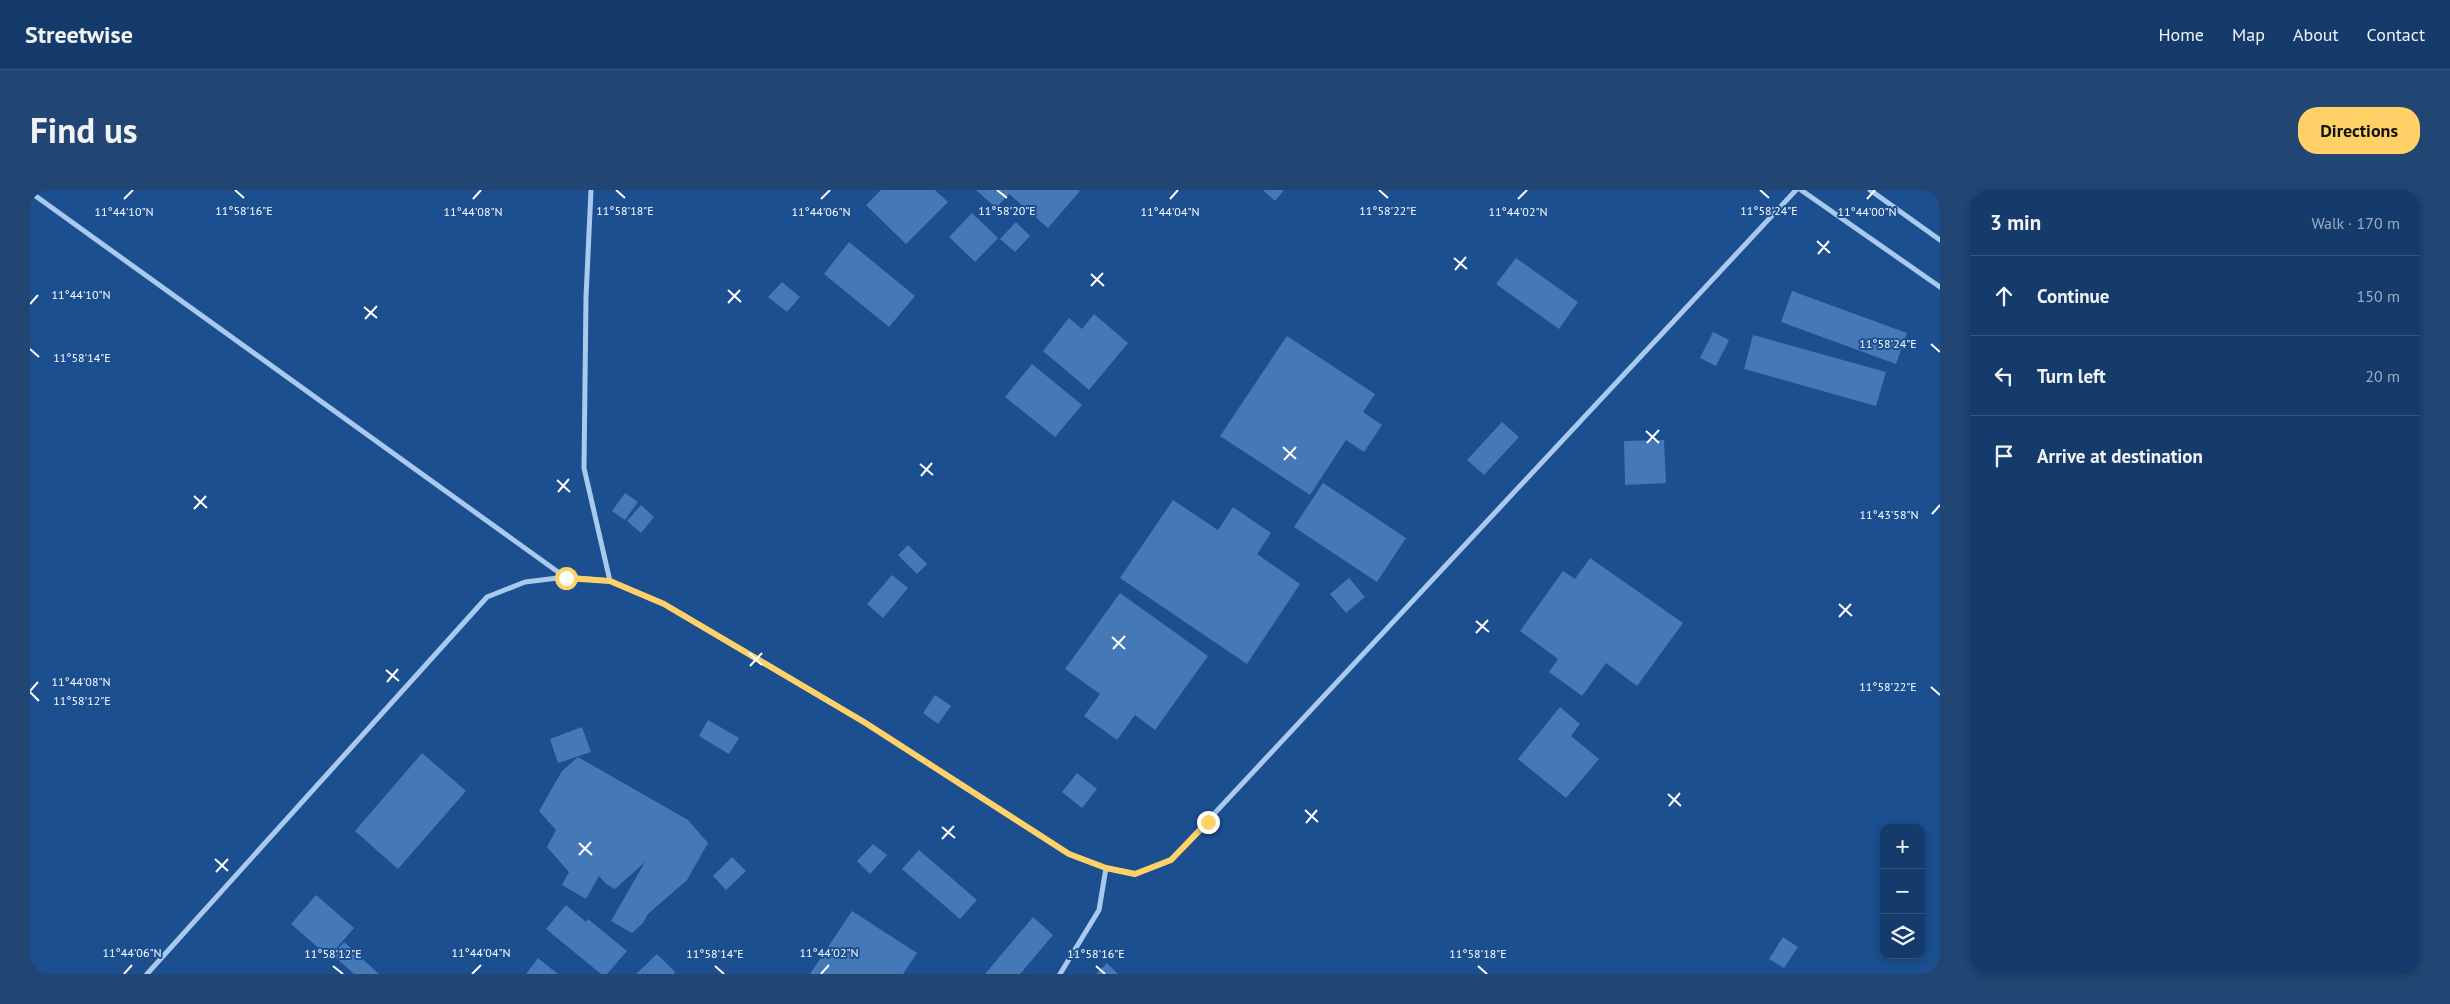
<!DOCTYPE html>
<meta charset="utf-8">
<style>
:root{--surface:#143b6b;--page:#214673;--text:#f1f3f6;--muted:#9dadc1;--line:#33557e;--accent:#ffd166}
body{margin:0;font-family:"PT Sans",sans-serif;background:var(--page);color:var(--text)}
.controls{position:absolute;right:15px;bottom:15px;display:grid;overflow:hidden;border-radius:10px;box-shadow:0 2px 8px #0003}
.controls button{width:45px;height:45px;display:grid;place-items:center;padding:0;border:0;border-bottom:1px solid var(--line);background:var(--surface);color:var(--text);font:25px sans-serif}
.stop{position:absolute;width:15px;height:15px;margin:-11px;border:4px solid #ffd166;border-radius:50%;background:#fff}
.stop.end{background:#ffd166;border-color:#fff;box-shadow:0 1px 5px #0008}
.list{margin:0;padding:0;list-style:none}
h2{display:flex;justify-content:space-between;align-items:center;height:65px;margin:0;padding:0 20px;font-size:21px}
h2 small{font-size:16px;font-weight:400;color:var(--muted)}
.list li{display:grid;grid-template-columns:32px 1fr auto;gap:15px;align-items:center;box-sizing:border-box;height:80px;padding:0 20px;border-top:1px solid var(--line)}
.list b{display:block;font-size:19px;white-space:nowrap}
.list em{font-size:16px;font-style:normal;color:var(--muted)}
.icon{flex:none;width:28px;height:28px;fill:none;stroke:currentColor;stroke-width:2;stroke-linecap:round;stroke-linejoin:round}
.map{position:relative;flex:none;width:1910px;height:784px;overflow:hidden;border-radius:20px}
header{display:flex;align-items:center;gap:30px;box-sizing:border-box;height:70px;padding:0 25px;background:var(--surface);border-bottom:1px solid var(--line)}
header strong{font-size:24px}
nav{display:flex;gap:28px;margin-inline-start:auto;font-size:18px}
.intro{display:flex;align-items:center;justify-content:space-between;box-sizing:border-box;height:120px;padding:0 30px}
h1{margin:0;font-size:35px}
.button{padding:12px 22px;border-radius:20px;background:var(--accent);color:#111;font-size:18px;font-weight:700}
main{display:flex;gap:30px;padding:0 30px}
aside{flex:1;background:var(--surface);border-radius:20px;box-shadow:0 2px 8px #0003}
.map>svg:first-child{display:block}
.building{fill:#4478b7}
.lines{fill:none;stroke-linecap:round;stroke-linejoin:round}
.street{stroke:#a9c9ee;stroke-width:5}
.route{stroke:#ffd166;stroke-width:6}
.ticks{fill:none;stroke:#fff;stroke-width:2}
.ticks-label{font-size:12px;text-anchor:middle;fill:#fff;stroke:#1b4f8f;stroke-width:4;stroke-linejoin:round;paint-order:stroke}
</style>
<header>
<strong>Streetwise</strong>
<nav><a>Home</a><a>Map</a><a>About</a><a>Contact</a></nav>
</header>
<div class="intro"><h1>Find us</h1><a class="button">Directions</a></div>
<main>
<div class="map">
<svg width="1910" height="784" viewBox="0 0 1910 784">
<rect width="100%" height="100%" fill="#1b4f8f"/>
<path class="building" d="M851,0H905L918,12L876,54L836,15Z
M946,0H1048L1050,1L1018,38L979,4L966,18Z
M1233,0H1254L1245,11Z
M942,23L968,48L945,72L919,47Z
M986,32L1000,46L985,62L970,49Z
M819,52L885,106L859,137L794,84Z
M1486,68L1548,112L1529,139L1466,94Z
M752,92L770,107L757,122L738,107Z
M1762,101L1877,143L1866,174L1751,132Z
M1064,124L1098,153L1059,200L1013,161L1039,128L1052,139Z
M1683,142L1699,150L1686,176L1670,168Z
M1723,145L1856,182L1846,216L1714,179Z
M1257,146L1345,204L1333,222L1352,235L1334,262L1316,250L1280,305L1190,246Z
M1002,174L1052,215L1025,247L975,207Z
M1472,232L1489,247L1454,285L1437,270Z
M1634,250L1636,293L1595,295L1594,251Z
M1293,293L1376,348L1347,392L1264,337Z
M595,303L608,312L595,330L582,321Z
M1143,310L1188,340L1203,317L1241,343L1227,364L1270,394L1217,474L1090,388Z
M611,315L624,327L611,343L597,331Z
M878,355L897,374L887,384L868,365Z
M1560,368L1653,433L1607,496L1576,473L1552,506L1519,482L1528,469L1490,441L1533,381L1545,389Z
M862,385L878,398L853,428L837,414Z
M1319,388L1335,407L1316,423L1300,404Z
M1090,403L1178,466L1125,540L1105,525L1087,550L1054,526L1070,504L1035,479Z
M905,505L921,516L908,534L893,523Z
M1530,517L1550,534L1541,546L1569,569L1536,608L1488,569Z
M678,530L709,548L699,564L669,546Z
M552,537L561,562L528,573L520,549Z
M392,563L436,601L368,679L325,641Z
M548,567L658,630L678,653L657,690L618,724L613,733L602,743L581,731L615,672L585,699L576,694L569,686L556,709L532,695L539,682L517,657L526,640L509,621L532,581Z
M1047,583L1067,599L1052,618L1032,602Z
M843,654L857,665L840,684L827,671Z
M889,660L947,710L930,729L872,679Z
M702,667L716,681L696,700L683,686Z
M286,705L324,738L299,767L261,734Z
M536,715L556,732L558,729L597,761L577,784H571L516,739Z
M822,721L887,763L873,784H780Z
M1003,727L1023,745L990,784H955Z
M1753,747L1768,757L1754,778L1739,769Z
M314,752L349,784H324L303,765Z
M627,764L645,782L644,784H606Z
M508,768L528,784H496Z
M1077,773L1088,784H1066Z"/>
<g class="lines">
<path class="street" d="M561,0L556,107L554,278L580,391
M1771,0L1910,97
M1840,0L1910,50
M0,2L535,387
M117,784L457,407L495,392L536,387L580,391L634,414L834,532L1039,664L1076,678L1105,684L1141,670L1766,0
M1030,784L1069,720L1076,678"/>
</g>
<g class="lines">
<path class="route" d="M536,388L580,391L634,414L834,532L1039,664L1076,678L1105,684L1141,670L1178,632"/>
</g>
<path class="ticks" d="M205,0L214,8M586,0L595,8M967,0L977,8M1349,0L1358,8M1730,0L1739,8M94,9L103,0M443,9L451,0M791,9L800,0M1140,9L1148,0M1488,9L1497,0M1837,9L1845,0M1787,51L1800,63M1788,64L1799,51M1424,68L1437,79M1425,80L1436,67M1061,84L1074,96M1061,96L1073,83M698,100L711,112M698,113L710,100M0,114L8,105M334,117L347,128M335,129L347,116M1901,154L1910,162M0,159L9,167M1616,241L1629,253M1617,253L1629,240M1253,257L1266,269M1254,270L1266,257M890,274L903,285M891,286L902,273M527,290L540,302M528,302L539,289M164,306L177,318M164,319L176,306M1902,324L1910,315M1809,414L1822,426M1809,427L1821,414M1446,431L1459,442M1446,443L1458,430M1082,447L1095,459M1083,459L1095,446M719,463L732,475M720,476L732,463M356,480L369,491M357,492L368,479M1901,497L1910,505M0,501L8,492M0,502L9,511M1638,604L1651,616M1639,616L1650,603M1275,620L1288,632M1276,633L1287,620M912,637L925,648M912,649L924,636M549,653L562,665M549,665L561,652M185,669L198,681M186,682L198,669M303,776L313,784M685,776L694,784M1066,776L1075,784M1448,776L1457,784M94,784L102,775M442,784L451,775M791,784L799,775"/>
<g class="ticks-label">
<text x="214" y="25">11°58'16"E</text>
<text x="595" y="25">11°58'18"E</text>
<text x="977" y="25">11°58'20"E</text>
<text x="1358" y="25">11°58'22"E</text>
<text x="1739" y="25">11°58'24"E</text>
<text x="94" y="26">11°44'10"N</text>
<text x="791" y="26">11°44'06"N</text>
<text x="1488" y="26">11°44'02"N</text>
<text x="1837" y="26">11°44'00"N</text>
<text x="443" y="26">11°44'08"N</text>
<text x="1140" y="26">11°44'04"N</text>
<text x="51" y="109">11°44'10"N</text>
<text x="1858" y="158">11°58'24"E</text>
<text x="52" y="172">11°58'14"E</text>
<text x="1859" y="329">11°43'58"N</text>
<text x="51" y="496">11°44'08"N</text>
<text x="1858" y="501">11°58'22"E</text>
<text x="52" y="515">11°58'12"E</text>
<text x="102" y="767">11°44'06"N</text>
<text x="451" y="767">11°44'04"N</text>
<text x="799" y="767">11°44'02"N</text>
<text x="303" y="768">11°58'12"E</text>
<text x="685" y="768">11°58'14"E</text>
<text x="1066" y="768">11°58'16"E</text>
<text x="1448" y="768">11°58'18"E</text>
</g>
</svg>
<div class="controls">
<button>+</button>
<button>−</button>
<button><svg class="icon" aria-label="layers" viewBox="0 0 24 24"><path d="M12 4l9 5-9 5-9-5zM3 14l9 5 9-5"/></svg></button>
</div>
<div class="stop" style="left:536px;top:388px"></div>
<div class="stop end" style="left:1178px;top:632px"></div>
</div>
<aside>
<h2>3 min<small>Walk · 170 m</small></h2>
<ul class="list">
<li><svg class="icon" aria-label="ahead" viewBox="0 0 24 24"><path d="M12 20V5M6 11l6-6 6 6"/></svg><div><b>Continue</b></div><em>150 m</em></li>
<li><svg class="icon" aria-label="left" viewBox="0 0 24 24"><path d="M17 20v-9H6M10 6l-5 5 5 5"/></svg><div><b>Turn left</b></div><em>20 m</em></li>
<li><svg class="icon" aria-label="arrive" viewBox="0 0 24 24"><path d="M6 21V4h12l-3 4 3 4H6"/></svg><div><b>Arrive at destination</b></div></li>
</ul>
</aside>
</main>
